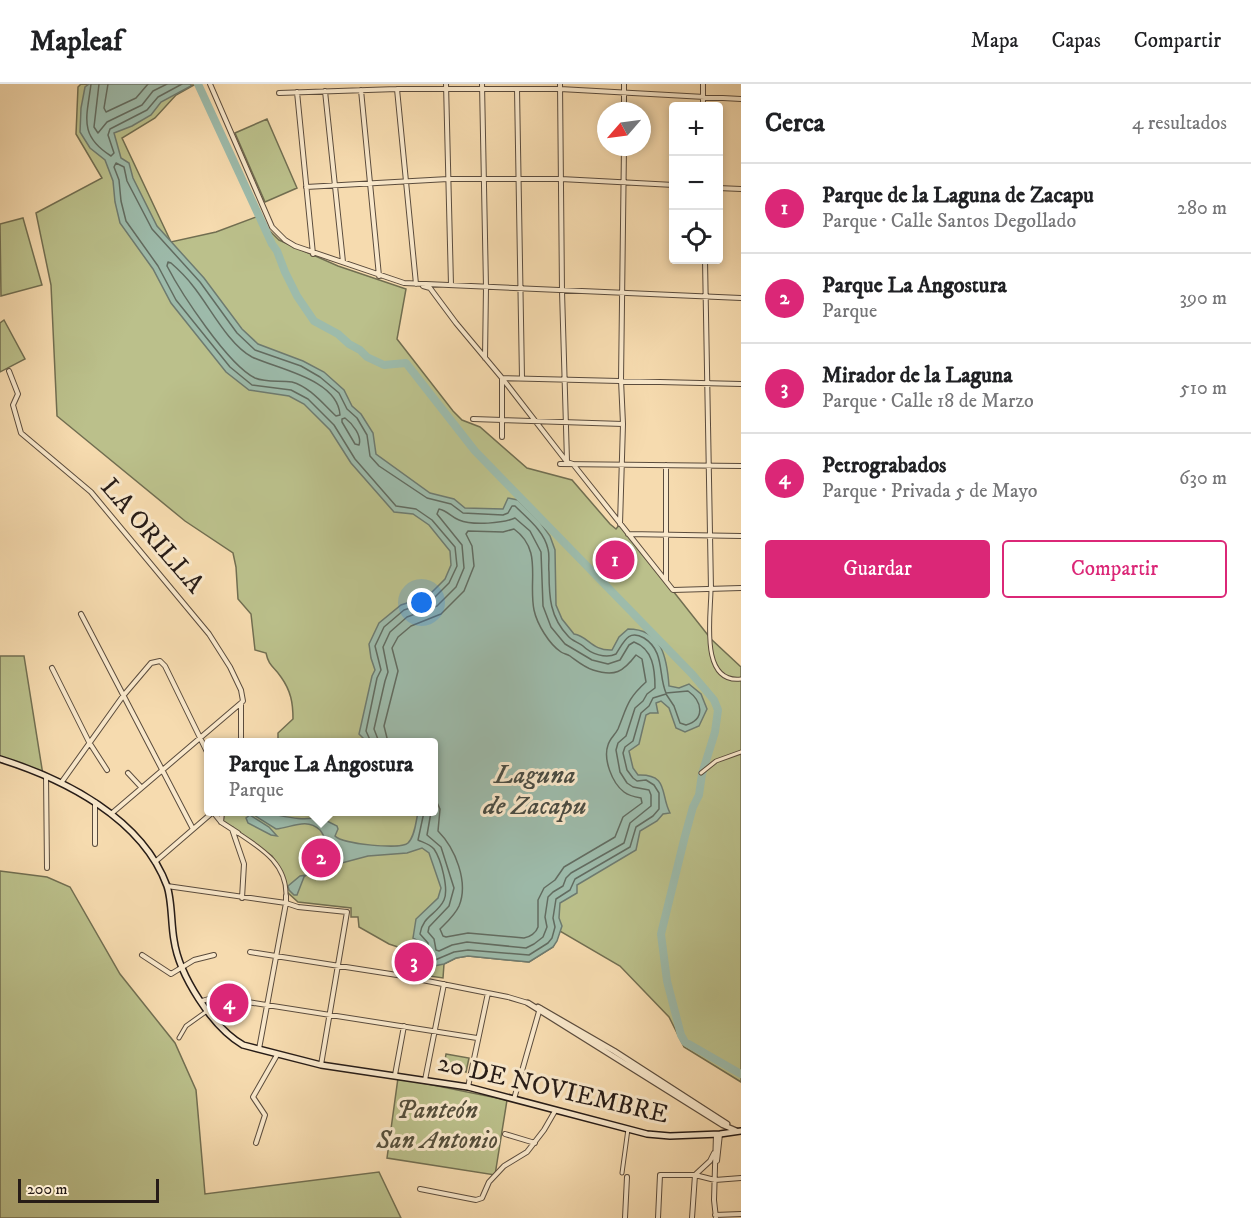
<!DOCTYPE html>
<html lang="es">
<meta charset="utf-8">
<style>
:root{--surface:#fff;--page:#f2f2f2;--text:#202124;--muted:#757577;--line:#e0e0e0;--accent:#db2777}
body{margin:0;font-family:"IM FELL DW Pica",serif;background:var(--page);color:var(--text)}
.controls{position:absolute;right:18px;top:18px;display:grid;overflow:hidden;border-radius:6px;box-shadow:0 3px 9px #0003}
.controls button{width:54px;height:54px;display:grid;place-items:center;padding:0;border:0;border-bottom:2px solid var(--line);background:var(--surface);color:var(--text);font:30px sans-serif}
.compass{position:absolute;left:597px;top:18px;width:54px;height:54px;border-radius:50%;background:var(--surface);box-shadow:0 3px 9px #0003;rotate:242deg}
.scale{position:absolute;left:18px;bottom:15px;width:141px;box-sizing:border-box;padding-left:6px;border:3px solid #271c17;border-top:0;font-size:16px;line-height:21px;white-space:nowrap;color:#271c17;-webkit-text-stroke:4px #f9e8cb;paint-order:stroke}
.you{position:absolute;left:422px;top:519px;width:21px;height:21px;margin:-15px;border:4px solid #fff;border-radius:50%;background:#1a73e8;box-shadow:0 0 0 9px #1a73e833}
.badge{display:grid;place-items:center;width:39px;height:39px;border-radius:50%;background:var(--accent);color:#fff;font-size:20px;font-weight:700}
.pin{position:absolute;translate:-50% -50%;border:3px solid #fff;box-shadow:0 2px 6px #0006}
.popup{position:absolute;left:204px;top:654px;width:234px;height:78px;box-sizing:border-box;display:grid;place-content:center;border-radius:6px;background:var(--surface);filter:drop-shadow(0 2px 4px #0005);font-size:20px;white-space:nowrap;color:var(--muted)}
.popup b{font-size:22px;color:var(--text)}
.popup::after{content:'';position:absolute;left:50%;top:100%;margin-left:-12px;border:12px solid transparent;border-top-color:var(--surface)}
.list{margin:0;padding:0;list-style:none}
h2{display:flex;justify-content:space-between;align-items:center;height:78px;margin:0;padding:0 24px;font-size:26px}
h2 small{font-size:20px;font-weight:400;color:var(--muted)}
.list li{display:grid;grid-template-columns:39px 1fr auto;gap:18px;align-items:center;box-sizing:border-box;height:90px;padding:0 24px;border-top:2px solid var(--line)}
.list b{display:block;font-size:22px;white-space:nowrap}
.list p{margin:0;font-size:20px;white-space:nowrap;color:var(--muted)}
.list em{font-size:20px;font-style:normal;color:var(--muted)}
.actions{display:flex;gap:12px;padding:18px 24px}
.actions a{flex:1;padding:14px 0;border:2px solid var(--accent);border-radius:6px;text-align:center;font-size:21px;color:var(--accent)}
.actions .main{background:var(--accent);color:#fff}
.icon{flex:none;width:33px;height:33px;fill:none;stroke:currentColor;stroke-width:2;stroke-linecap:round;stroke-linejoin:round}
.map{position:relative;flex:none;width:741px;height:1134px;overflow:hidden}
header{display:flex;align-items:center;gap:36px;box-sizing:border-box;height:84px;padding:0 30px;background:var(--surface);border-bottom:2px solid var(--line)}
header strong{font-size:28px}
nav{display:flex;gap:33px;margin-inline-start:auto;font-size:21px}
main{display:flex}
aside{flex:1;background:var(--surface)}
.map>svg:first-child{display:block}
.green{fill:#bbc08b;stroke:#716e51;stroke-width:1.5}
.water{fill:#9dbbab;stroke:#6e7b70;stroke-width:1.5}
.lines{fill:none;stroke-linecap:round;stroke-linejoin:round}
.shore{stroke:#626c61;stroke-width:1.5}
.river{stroke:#9dbbab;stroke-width:8}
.pedestrian-casing{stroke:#5b4c3d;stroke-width:5}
.minor-casing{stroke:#5b4c3d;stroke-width:6}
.tertiary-casing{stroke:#5b4c3d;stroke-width:7}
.secondary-casing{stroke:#271c17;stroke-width:8}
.pedestrian{stroke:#f9e8cb;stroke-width:3}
.minor{stroke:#f9e8cb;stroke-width:4}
.tertiary{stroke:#f9e8cb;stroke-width:4.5}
.secondary{stroke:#f9e8cb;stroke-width:5}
.labels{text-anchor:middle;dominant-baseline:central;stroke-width:6;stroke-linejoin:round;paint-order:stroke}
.street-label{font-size:26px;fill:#271c17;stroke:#f9e8cb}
.park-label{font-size:26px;font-style:italic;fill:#534d3a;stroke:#f9e8cb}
.water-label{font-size:27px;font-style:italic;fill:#4a4c43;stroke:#f9e8cb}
</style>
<header>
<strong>Mapleaf</strong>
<nav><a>Mapa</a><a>Capas</a><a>Compartir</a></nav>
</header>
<main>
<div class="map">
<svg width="741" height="1134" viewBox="0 0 741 1134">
<rect width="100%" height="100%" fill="#f6dbaf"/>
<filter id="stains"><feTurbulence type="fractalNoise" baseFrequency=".00333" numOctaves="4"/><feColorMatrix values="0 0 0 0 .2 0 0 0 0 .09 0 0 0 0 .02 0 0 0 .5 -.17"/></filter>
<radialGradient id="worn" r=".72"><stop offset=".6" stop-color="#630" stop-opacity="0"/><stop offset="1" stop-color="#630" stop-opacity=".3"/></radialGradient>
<path class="green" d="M81,0L194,1L176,11L155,34L122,54L171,158L216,148L256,133L279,156L338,182L406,205L397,255L453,327L462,336L480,343L527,384L572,396L610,440L616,445L620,440L711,555L741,583V998L684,963L669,933L620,882L560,847L553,863L529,878L468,872L456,874L444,880L443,894L403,888L407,866L389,860L359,843L358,833H351V824L298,818L287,808L278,781L272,772L223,739L224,728H434V658H278V649L293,635C293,619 291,607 281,593C274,582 269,583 266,569L255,566L251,530L238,515L236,483L233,469L185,437L57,332L51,201L36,129L102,94L76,50L78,3Z
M267,35L297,104L265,118L235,49Z
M23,134L42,201L1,212L0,140Z
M4,236L25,275L0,288V239Z
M0,572H24L43,691L0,675Z
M0,787L47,793L70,803L120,890L175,959L196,1006L205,1110L379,1088L401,1134H0Z
M223,911L241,917L238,926C227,925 216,924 214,912Z
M446,970L469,974L466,988L444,983Z
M398,994L507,1016L495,1091L387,1074Z"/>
<path class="water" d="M89,0H190L191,2L161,18L151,31L132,42L114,49L121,74L129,79L133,94L157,142L204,194L242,245L258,260L303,277L324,288L344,306L352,322L361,330L373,349L376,370L430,409L454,415L465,424L503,425L508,414L518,416L540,438L550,452L555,466L556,521L562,535L574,550C588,552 592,567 612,566L619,553L628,545C662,545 667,574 669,602L679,604L689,600L701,610L707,625L699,642L685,648L676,644L669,624L661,617L656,619L658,629H650L646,631L639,660L629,667L633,684L638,691C669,690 660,710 670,729L663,730L657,737L640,747L636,766L577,801V809L560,819L559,834L562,842L557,857L553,863L529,878L468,872L456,874L444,880L434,882L426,881L421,876L423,860L413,854L416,835L438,814L441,804L429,769L422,764L407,769L368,772L338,780L328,776L323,781L320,794L311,789L313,786L304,793L297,811H294L289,806L288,802L300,792L306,791L330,771L331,762C324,757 325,752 320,746C306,733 291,744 276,745L249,728C274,727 294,739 319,733L337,742L338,745L335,752C342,760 401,766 408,759C415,752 416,737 418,728H434V658H367L359,650L372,592L375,586L371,574L369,560L379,539L401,521L428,512L445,495L451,481L450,467L429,441L413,430L394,428L351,379L330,346L304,320L289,312L249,306L226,288L171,219L153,185L120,139L115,118L113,97L105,76L90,64L80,48L81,24L85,3Z
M250,731L269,743L277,752L271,751L248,739L246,734Z"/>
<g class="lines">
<path class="shore" d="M91,0C87,33 78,51 111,72L114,69L108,51L110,45L147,26L158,13L182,0
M99,0L94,43L98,49L107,38L142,21L153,7L167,0
M108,0L104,24L106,28L136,14L148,0
M168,178L171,179C179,186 187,194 193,202C210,223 228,260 252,273C277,285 338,295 340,331L336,332C323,320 310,303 292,298C280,296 267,299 255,294C228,281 181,209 167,182Z
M342,335L345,334C353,340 362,352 359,361L355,360L342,338Z
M371,658L366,647L377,594L381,586L375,562L384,543L404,526L431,517L449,499L457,482L455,463L432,436L416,425L396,422L355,375L334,341L308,315L291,306L252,301L230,283L176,216L158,182L126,137L121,117L119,96L114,83L116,79L124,83L127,97L152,145L200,198L237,249L255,266L301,282L320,293L339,309L347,325L357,334L367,351L370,372L379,382L427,414L451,420L463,429L503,431L508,429L512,422H515C528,435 544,447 548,465C550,472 548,481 549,488C549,513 550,533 568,552C572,557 578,558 583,562C591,570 606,575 616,570C624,558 628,545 644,554C665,567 658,591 666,609L688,607C702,617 706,635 686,641L680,639L674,622L666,610L653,614L649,622L641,629L633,657L625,663L623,669L627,686L633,694L637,697L646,696L654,701L659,709V725L653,732L636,743L630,763L575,795L570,806L556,815L553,834L555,843L552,854L548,859L529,871L468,866L454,868L435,876L428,874V859L420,850C423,831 437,831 444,816C449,805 441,775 434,765C430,760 422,758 418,756L424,728
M379,658L374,645L385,597L388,588L383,563L390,548L407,533L437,522L456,503L464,484L462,461L437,430L439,425C448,427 451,433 459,436C473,442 504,439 515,434L530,447L541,468L543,522L551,543L565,560L592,576L608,580L620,576L629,561L634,558C653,565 655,585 655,604L647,610L643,617L635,624L626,652L618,659L616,666L620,688L627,699L633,703L649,706L651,711V722L630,739L624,759L571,789L566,794L563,802L553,808L548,813L545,833L547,843L543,853L534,860L526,864L467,858L452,861L439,867L436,866L434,855L428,848L429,843L449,822L454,804L441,763L427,751L431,728
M388,658L384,642L398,587L392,564L398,553L411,542L441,530L464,507L474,482L472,462L466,450L468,447L503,448L514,445C543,466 528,496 534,526C537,540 549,560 561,568C564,570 567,570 570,572C577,577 584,583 593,586C615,593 623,588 636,571L642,575L646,598C627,615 627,623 618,645C615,651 610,654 608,661C603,675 612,699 624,708C629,712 635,713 641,714L642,719L623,733L615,753L564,783L555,796L544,804L538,816V843C536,849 530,853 524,854L468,849L446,853L443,852L440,845C447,838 455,831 459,822C469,798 455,764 438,747L440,725L434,712"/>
<path class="river" d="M198,0L272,160L277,167L285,188L297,212L314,237L338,250L349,260L360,266L367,273L384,281L406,279L475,367L692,590L714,616L718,626L715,648L702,690L699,711L693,723L685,752L661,850L667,897L681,951L685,958L741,990"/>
<g class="pedestrian-casing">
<path id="pedestrian" d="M711,505C711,531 699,600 741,595
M701,689L716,677L741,668
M238,749C262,765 287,780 286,812
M179,954L186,942L207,927
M622,1089L628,1045"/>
</g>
<g class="minor-casing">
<path id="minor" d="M210,0L272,143L285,156L295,162L404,199L741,214
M446,0L451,201
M482,0L486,203L485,274
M560,0L562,207L567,377
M703,0V22
M397,5L416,200
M517,5L522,294
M361,6L379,192
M325,7L343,178
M297,8L313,170
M279,9L397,5H560L741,15
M624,27V0
M672,40L673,101
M306,103L448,95H561L674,101
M718,104L741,105
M705,176L711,505
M423,202L430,204L456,239L502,294L567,378L573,380L673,506L741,504
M9,287L18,310L13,321L21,349L91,408L209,550L230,583L241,606L243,617L241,619V658
M473,335L623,340
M502,353V294L741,300
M560,380L741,382
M666,381V496
M620,440L623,340L621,296L624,63
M628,450L741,452
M81,530L193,745
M52,584L89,658L107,686
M128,689L141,703
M46,692L47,784
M61,699L123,612L151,579L160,577L165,582L208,670
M95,718V760
M213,728L221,738L238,749
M111,730L241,619
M221,738L222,728
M232,745L244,780L242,814
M155,778L213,728
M167,802L286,819L298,823L347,828L321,981
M250,868L397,891L508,913L528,919
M142,871L171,890L194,876L214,871
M202,917L212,914
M241,917L477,954
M259,965L286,819V812
M395,991L404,942
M425,996L444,900
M468,1003L488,909
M514,1015L540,924
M505,1050L535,1059
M716,1050L714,1116L716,1134
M256,1059L265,1031L253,1013L277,971
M717,1077L720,1050
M696,1090L710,1077L714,1069
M420,1105L476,1116L482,1114L489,1098L504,1082L527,1068L544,1046L555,1027
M715,1131L741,1130
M625,1134L627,1093
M658,1134L660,1091H695L715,1096L741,1094
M692,1134L695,1091"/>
</g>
<g class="tertiary-casing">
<path id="tertiary" d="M528,919L723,1041L737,1047
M538,923L614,967L727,1040"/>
</g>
<g class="secondary-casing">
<path id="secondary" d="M0,675C64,695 142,734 167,802C172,816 171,840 174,856C179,891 212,943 243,961L321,981L468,1003L647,1050L670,1052L720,1050L741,1047"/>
</g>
<use href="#pedestrian" class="pedestrian"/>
<use href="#minor" class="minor"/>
<use href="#tertiary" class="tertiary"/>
<use href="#secondary" class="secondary"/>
</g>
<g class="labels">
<g class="street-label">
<text transform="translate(152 452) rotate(49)">LA ORILLA</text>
<text transform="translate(553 1005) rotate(13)">20 DE NOVIEMBRE</text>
</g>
<g class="park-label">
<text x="437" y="1026">Panteón<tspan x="437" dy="30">San Antonio</tspan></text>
</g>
<g class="water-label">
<text x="535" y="691">Laguna<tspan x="535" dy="31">de Zacapu</tspan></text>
</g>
</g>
<rect width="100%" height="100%" filter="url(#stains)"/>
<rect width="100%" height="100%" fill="url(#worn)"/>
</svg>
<div class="controls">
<button>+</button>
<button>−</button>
<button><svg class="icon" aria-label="locate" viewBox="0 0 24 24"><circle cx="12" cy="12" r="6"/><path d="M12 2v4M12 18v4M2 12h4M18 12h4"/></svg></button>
</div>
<svg class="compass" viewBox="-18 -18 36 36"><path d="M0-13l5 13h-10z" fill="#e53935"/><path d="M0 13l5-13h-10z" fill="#757577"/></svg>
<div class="scale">200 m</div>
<div class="you"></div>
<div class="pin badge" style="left:615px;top:476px">1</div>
<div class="pin badge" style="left:321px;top:774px">2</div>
<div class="popup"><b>Parque La Angostura</b>Parque</div>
<div class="pin badge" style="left:414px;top:878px">3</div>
<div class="pin badge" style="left:229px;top:919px">4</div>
</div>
<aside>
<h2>Cerca<small>4 resultados</small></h2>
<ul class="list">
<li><span class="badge">1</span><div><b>Parque de la Laguna de Zacapu</b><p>Parque · Calle Santos Degollado</p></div><em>280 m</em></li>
<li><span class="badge">2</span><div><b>Parque La Angostura</b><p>Parque</p></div><em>390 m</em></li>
<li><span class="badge">3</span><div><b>Mirador de la Laguna</b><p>Parque · Calle 18 de Marzo</p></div><em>510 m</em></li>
<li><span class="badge">4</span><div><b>Petrograbados</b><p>Parque · Privada 5 de Mayo</p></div><em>630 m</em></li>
</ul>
<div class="actions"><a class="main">Guardar</a><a>Compartir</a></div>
</aside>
</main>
